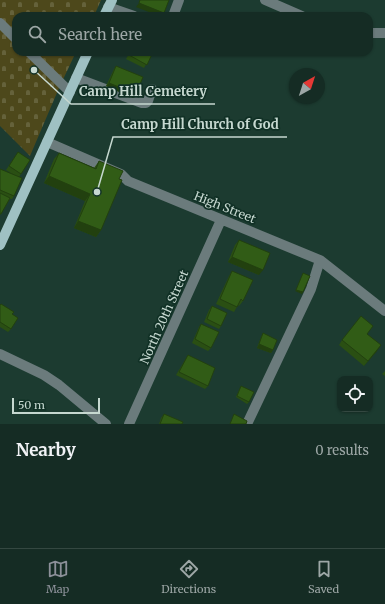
<!DOCTYPE html>
<style>
:root{--surface:#152c24;--page:#223831;--text:#f1f3f6;--muted:#9da7a6;--line:#344841;--accent:#8c9099}
body{margin:0;font-family:Merriweather,serif;background:var(--page);color:var(--text)}
.controls{position:absolute;right:12px;bottom:12px;display:grid;overflow:hidden;border-radius:8px;box-shadow:0 1px 3px #0004}
.controls button{width:36px;height:36px;display:grid;place-items:center;padding:0;border:0;border-bottom:1px solid var(--line);background:var(--surface);color:var(--text);font:20px sans-serif}
.compass{position:absolute;left:289px;top:68px;width:36px;height:36px;border-radius:50%;background:var(--surface);box-shadow:0 1px 3px #0004;rotate:39deg}
.scale{position:absolute;left:12px;bottom:10px;width:88px;box-sizing:border-box;padding-left:4px;border:2px solid #c6d8d0;border-top:0;font-size:11px;line-height:14px;white-space:nowrap;color:#c6d8d0;-webkit-text-stroke:3px #113126;paint-order:stroke}
.list{margin:0;padding:0;list-style:none}
h2{display:flex;justify-content:space-between;align-items:center;height:52px;margin:0;padding:0 16px;font-size:17px}
h2 small{font-size:13px;font-weight:400;color:var(--muted)}
.icon{flex:none;width:22px;height:22px;fill:none;stroke:currentColor;stroke-width:2;stroke-linecap:round;stroke-linejoin:round}
.map{position:relative;flex:none;width:385px;height:424px;overflow:hidden}
.search{position:absolute;background:var(--surface);box-shadow:0 1px 3px #0004;left:12px;right:12px;top:12px;height:44px;display:flex;align-items:center;gap:10px;box-sizing:border-box;padding:0 14px;border-radius:12px;color:var(--muted);font-size:15px}
.sheet{height:124px;background:var(--surface)}
nav{display:flex;justify-content:space-around;align-items:center;box-sizing:border-box;height:56px;border-top:1px solid var(--line);background:var(--surface);font-size:11px;color:var(--muted)}
nav a{display:grid;justify-items:center;gap:2px}
nav .on{color:var(--accent)}
.map>svg:first-child{display:block}
.cemetery{fill:url(#cemetery-stones)}
.lines{fill:none;stroke-linecap:round;stroke-linejoin:round}
.minor{stroke:#6b7b7c;stroke-width:10}
.major{stroke:#9fc1c3;stroke-width:10}
.wall{fill:#2a4f13}
.shaded-wall{fill:#22400f}
.building{fill:#315c16;stroke:#22400f}
.labels{text-anchor:middle;dominant-baseline:central;stroke-width:3.5;stroke-linejoin:round;paint-order:stroke}
.street-label{font-size:12px;fill:#c6d8d0;stroke:#113126}
.leader{fill:none;stroke:#c6d8d0;stroke-width:1.5}
.callout-dot{fill:#c6d8d0;stroke:#113126;stroke-width:1.5}
.callout-label{font-size:13px;text-anchor:middle;font-weight:bold;fill:#c6d8d0;stroke:#113126;stroke-width:3.5;stroke-linejoin:round;paint-order:stroke}
</style>
<div class="map">
<svg width="385" height="424" viewBox="0 0 385 424">
<defs>
<pattern id="cemetery-stones" width="16" height="16" patternUnits="userSpaceOnUse"><rect width="16" height="16" fill="#4d481b"/><path d="M2 7V4a2 2 0 0 1 4 0v3zM10 15v-3a2 2 0 0 1 4 0v3z" fill="#65623b"/></pattern>
</defs>
<rect width="100%" height="100%" fill="#1c3b30"/>
<path class="cemetery" d="M0,0H101L94,16H16V52H76L59,88L30,156L0,126Z"/>
<g class="lines">
<path class="minor" d="M265,0L302,16
M108,7L134,16
M173,16L179,0
M0,23L16,39
M369,33H385
M29,52L70,92
M76,78L142,103H146L148,101L152,89
M47,142L121,174L128,181L320,260L385,311
M0,354L44,375L59,385L106,424
M129,424L221,220
M247,424L311,289L320,260"/>
<path class="major" d="M104,16L112,0
M0,245L88,52"/>
</g>
<path class="wall" d="M130,52H153L144,68L126,59Z
M116,66L136,94L133,98L106,86L114,69Z
M18,152L30,160L19,177L14,196L12,199H10L0,215V169L14,175L6,170Z
M59,153L94,168L99,161L119,179L101,230L96,237L74,228L85,201L44,183L54,159Z
M239,240L259,275L228,262L235,245Z
M232,271L243,301L239,306L238,305L234,312L216,304L229,276Z
M0,305L12,314L11,329L8,332L0,327Z
M212,306L221,326L219,329L204,322L209,310Z
M201,324L211,348L208,351L192,343L199,327Z
M263,333L273,350L271,353L257,348L261,337Z
M368,335L377,351L364,366L339,345L342,340Z
M188,355L208,386L205,389L176,375Z
M385,371V376L382,374Z
M241,386L249,402L247,404L236,397Z
M164,414L182,424H159L161,418Z"/>
<path class="shaded-wall" d="M139,3L164,13L162,16H159L136,7Z
M109,83L136,94L133,98L106,86Z
M49,176L90,194L85,201L44,183Z
M78,221L101,230L96,237L74,228Z
M232,257L263,270L259,275L228,262Z
M296,290L303,292L302,294L295,291Z
M259,344L273,350L271,353L257,348Z
M381,345L377,351L364,366L368,361Z"/>
<path class="building" d="M140,0H169L164,13L139,3Z
M131,52H153L147,65L129,55Z
M116,66L143,77L136,94L109,83Z
M18,152L30,160L21,174L9,166Z
M59,153L96,169L99,161L123,171L119,179L122,180L101,230L78,221L90,194L49,176Z
M0,169L22,178L14,196L0,190Z
M0,193L10,198L1,214H0Z
M239,240L270,253L263,270L232,257Z
M232,271L253,280L243,301L241,299L237,307L220,299Z
M303,273L310,276L303,292L296,290Z
M1,304L14,312L12,314L18,318L11,329L0,322V305Z
M212,306L227,313L221,326L207,319Z
M361,316L373,326L367,334L381,345L368,361L342,340Z
M201,324L219,332L211,348L195,339Z
M263,333L277,340L273,350L259,344Z
M188,355L215,368L208,386L179,372Z
M241,386L254,392L249,402L237,396Z
M164,414L183,422L182,424H160Z
M234,414L247,421L246,424H230Z"/>
<g class="labels">
<g class="street-label">
<text transform="translate(225 207) rotate(22)">High Street</text>
<text transform="translate(164 317) rotate(-66)">North 20th Street</text>
</g>
</g>
<path class="leader" d="M34 70L71 104H215M97 192L113 137H287"/>
<g class="callout-dot">
<circle cx="34" cy="70" r="4"/>
<circle cx="97" cy="192" r="4"/>
</g>
<g class="callout-label">
<text x="143" y="96">Camp Hill Cemetery</text>
<text x="200" y="129">Camp Hill Church of God</text>
</g>
</svg>
<div class="controls">
<button><svg class="icon" aria-label="locate" viewBox="0 0 24 24"><circle cx="12" cy="12" r="6"/><path d="M12 2v4M12 18v4M2 12h4M18 12h4"/></svg></button>
</div>
<svg class="compass" viewBox="-18 -18 36 36"><path d="M0-13l5 13h-10z" fill="#e53935"/><path d="M0 13l5-13h-10z" fill="#9da7a6"/></svg>
<div class="scale">50 m</div>
<div class="search"><svg class="icon" aria-label="search" viewBox="0 0 24 24"><circle cx="10" cy="10" r="6"/><path d="M15 15l6 6"/></svg>Search here</div>
</div>
<section class="sheet">
<h2>Nearby<small>0 results</small></h2>
<ul class="list">
</ul>
</section>
<nav>
<a class="on"><svg class="icon" aria-label="map" viewBox="0 0 24 24"><path d="M3 6l6-2 6 2 6-2v14l-6 2-6-2-6 2zM9 4v14M15 6v14"/></svg>Map</a>
<a><svg class="icon" aria-label="directions" viewBox="0 0 24 24"><path d="M12 3l9 9-9 9-9-9zM9 14v-3h6M13 9l2 2-2 2"/></svg>Directions</a>
<a><svg class="icon" aria-label="saved" viewBox="0 0 24 24"><path d="M7 4h10v16l-5-4-5 4z"/></svg>Saved</a>
</nav>
